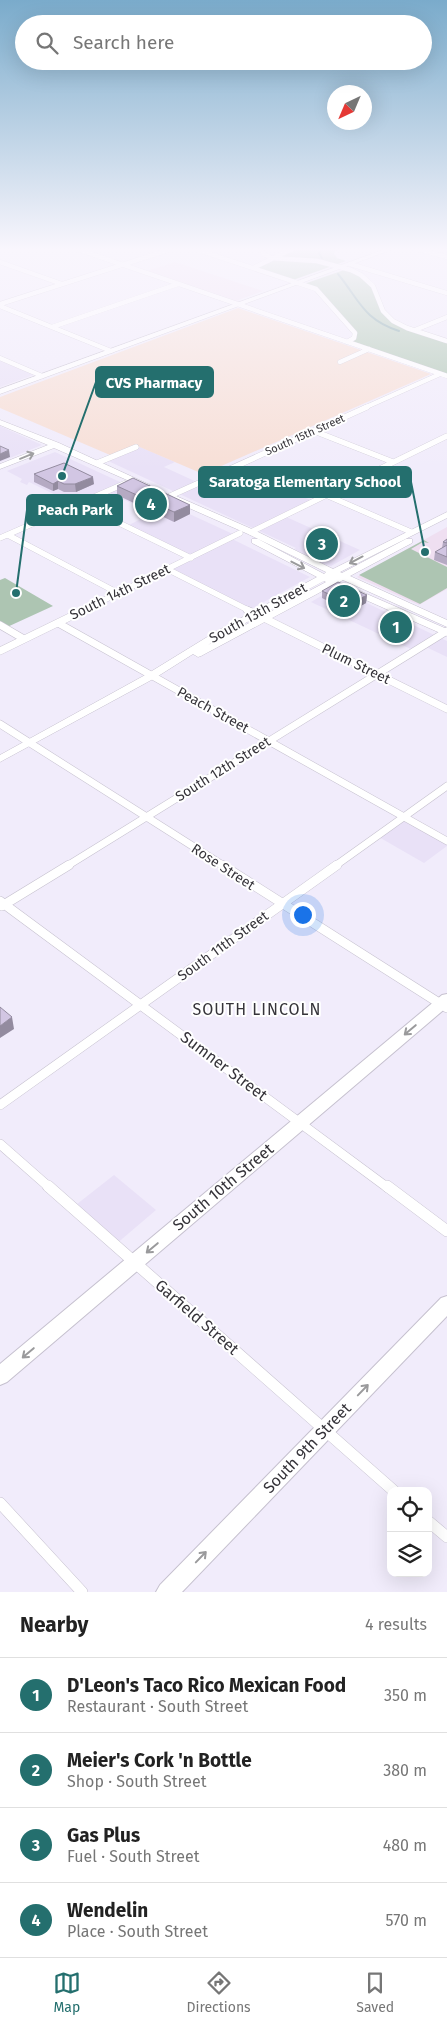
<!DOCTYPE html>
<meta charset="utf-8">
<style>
:root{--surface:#fff;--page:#f6f6f6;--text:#222;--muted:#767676;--line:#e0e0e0;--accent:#246f6e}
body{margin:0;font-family:"Fira Sans",sans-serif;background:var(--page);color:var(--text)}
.controls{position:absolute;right:15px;bottom:15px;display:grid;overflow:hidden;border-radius:10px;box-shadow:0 5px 20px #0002}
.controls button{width:45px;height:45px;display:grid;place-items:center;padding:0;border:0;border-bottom:1px solid var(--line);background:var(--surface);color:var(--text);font:25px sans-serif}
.compass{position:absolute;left:327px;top:85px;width:45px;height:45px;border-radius:50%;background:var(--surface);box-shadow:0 5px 20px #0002;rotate:224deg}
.you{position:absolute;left:302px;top:914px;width:18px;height:18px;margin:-12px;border:4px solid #fff;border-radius:50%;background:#1a73e8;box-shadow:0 0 0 8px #1a73e833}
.badge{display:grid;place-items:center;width:32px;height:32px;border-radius:50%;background:var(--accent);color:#fff;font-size:16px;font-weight:700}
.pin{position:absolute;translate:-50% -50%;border:2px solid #fff;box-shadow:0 1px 5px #0006}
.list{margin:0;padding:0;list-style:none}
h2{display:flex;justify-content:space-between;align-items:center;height:65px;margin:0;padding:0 20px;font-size:21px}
h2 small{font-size:16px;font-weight:400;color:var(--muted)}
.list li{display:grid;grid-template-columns:32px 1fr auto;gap:15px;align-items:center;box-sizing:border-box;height:75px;padding:0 20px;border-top:1px solid var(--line)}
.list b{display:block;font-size:19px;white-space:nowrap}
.list p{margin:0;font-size:16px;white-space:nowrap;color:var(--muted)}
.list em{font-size:16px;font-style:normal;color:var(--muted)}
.icon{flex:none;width:28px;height:28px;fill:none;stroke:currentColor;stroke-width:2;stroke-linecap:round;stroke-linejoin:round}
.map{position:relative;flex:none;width:447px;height:1592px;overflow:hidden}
.search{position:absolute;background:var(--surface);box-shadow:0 5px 20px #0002;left:15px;right:15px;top:15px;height:55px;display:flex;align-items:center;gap:12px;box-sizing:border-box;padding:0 18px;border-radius:28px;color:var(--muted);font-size:19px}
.sheet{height:365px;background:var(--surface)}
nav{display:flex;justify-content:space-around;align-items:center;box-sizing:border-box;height:70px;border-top:1px solid var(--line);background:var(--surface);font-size:14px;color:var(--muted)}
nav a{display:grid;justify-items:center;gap:2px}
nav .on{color:var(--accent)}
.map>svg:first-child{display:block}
.built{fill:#e9e1f7}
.education{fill:#efdff1}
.medical{fill:#f7dfd6}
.green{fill:#adc5b2}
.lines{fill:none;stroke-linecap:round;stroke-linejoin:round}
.stream{stroke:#769d9f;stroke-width:2}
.minor-far4-casing{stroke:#c6c1cf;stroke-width:5}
.minor-far3-casing{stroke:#c6c1cf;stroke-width:6}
.minor-far2-casing{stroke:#c6c1cf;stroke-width:8}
.minor-far1-casing{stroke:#c6c1cf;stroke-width:10}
.minor-casing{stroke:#c6c1cf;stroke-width:12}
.secondary-casing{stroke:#c6c1cf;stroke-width:1}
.primary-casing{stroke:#c6c1cf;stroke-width:2}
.minor-far4{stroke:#fff;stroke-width:4.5}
.minor-far3{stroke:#fff;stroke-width:5.5}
.minor-far2{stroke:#fff;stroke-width:7}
.minor-far1{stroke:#fff;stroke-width:9}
.minor{stroke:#fff;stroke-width:11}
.secondary{fill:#fff;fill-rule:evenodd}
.primary{fill:#fff;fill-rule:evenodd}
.wall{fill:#b5aac3}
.shaded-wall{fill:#938b9f}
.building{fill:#d2c6e3;stroke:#938b9f}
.oneway{stroke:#9a9a9c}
.labels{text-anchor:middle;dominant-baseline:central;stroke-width:4;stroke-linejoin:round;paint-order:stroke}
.far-street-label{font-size:11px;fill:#36343a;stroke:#fff}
.street-label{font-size:14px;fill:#36343a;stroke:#fff}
.quarter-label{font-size:16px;letter-spacing:1px;fill:#36343a;stroke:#fff}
.near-street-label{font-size:16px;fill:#36343a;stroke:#fff}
.leader{fill:none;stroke:#246f6e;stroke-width:2}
.callout-dot{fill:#246f6e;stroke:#fff;stroke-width:2}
.callout{fill:#246f6e;stroke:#246f6e;stroke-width:2}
.callout-label{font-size:15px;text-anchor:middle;font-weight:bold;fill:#fff}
</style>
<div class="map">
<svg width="447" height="1592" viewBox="0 0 447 1592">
<rect width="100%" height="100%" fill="#f1ecfb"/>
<path class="built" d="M0,358L36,374L0,387Z
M0,426L42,445L0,462Z
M138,446L175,462L164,467L199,483L233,467L313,501L284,516L360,550L331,566L323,564L294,549L296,548L106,460Z
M55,452L235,535L230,538L310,577L249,610L167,569L191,558L127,526L153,513L107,492L76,505L29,482L27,485L20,482L22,479L7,471Z
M335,588L447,641V657L424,646L415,651L311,602Z
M404,817L447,841V846L424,863L377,836Z
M114,1175L156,1210L115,1245L72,1208Z"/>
<path class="education" d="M175,262L263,291L233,302L144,272Z
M447,527V589L419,605L357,577Z"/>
<path class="medical" d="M238,308L431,374L203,474L135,445L110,455L0,408V397Z"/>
<path class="green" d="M296,247H346L335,251L334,254L337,258L346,261L293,280L253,268Z
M347,269L368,281L384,311L394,321L447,341V376L347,342L356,336L321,293L304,284Z
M424,540L429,543L423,542L411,549L447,567V588L420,604L359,575Z
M5,578L53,606L5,628L0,625V580Z"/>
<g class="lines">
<path class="stream" d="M322,258L319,253L324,247
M338,274C360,301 363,319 399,331"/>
<g class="minor-far4-casing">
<path id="minor-far4" d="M71,247L447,376
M189,247L316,289L355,333L354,338L347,342
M260,247L264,254L271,258L317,261L351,270L361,275L373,286L383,311L393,321L407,328L447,341
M410,247L447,257
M0,262L62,284
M350,264L447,293
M253,268L296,247
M0,304L178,247
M0,306L111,351
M52,327L178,284
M415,330L447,317
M0,358L42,376
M340,362L369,349
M364,408L440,374"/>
</g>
<g class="minor-far3-casing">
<path id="minor-far3" d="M314,431L393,462
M97,463L136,447
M326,495L411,532
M170,496L367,407
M80,504L191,558
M251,532L447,436
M8,535L118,593
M0,538L126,483
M167,569L250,611
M82,611L240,533"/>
</g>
<g class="minor-far2-casing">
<path id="minor-far2" d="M247,610L256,614
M266,619L447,709
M58,623L447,841
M0,625L24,639
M0,651L84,610
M0,724L224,866
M67,866L447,631
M335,866L447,786"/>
</g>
<g class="minor-far1-casing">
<path id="minor-far1" d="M222,865L447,1008
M0,901L388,1188
M2,906L69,865
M0,1105L337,865
M0,1144L50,1188"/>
</g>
<g class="minor-casing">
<path id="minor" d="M48,1186L394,1491
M387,1186L447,1231
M0,1503L82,1592
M428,1521L447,1537"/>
</g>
<g class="secondary-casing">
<path id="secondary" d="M391,247H399L0,394V389Z
M0,420L59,443L150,485L146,487H143L54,448L0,469V464L48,445L0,425Z
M176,496L254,530L333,569L447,512V518L340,572L342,573L406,539H412V543L350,576L447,620V627L343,580L201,656L198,657L193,654L155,678L0,762V755L147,674L217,631L317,577L252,543V539H258L324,574L326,572L248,534L173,501V497ZM324,581L326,582L208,645L223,635Z
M353,588L447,629V636L350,593V589Z"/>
</g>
<g class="primary-casing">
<path id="primary" d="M447,994V1007L7,1382L0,1385V1364L442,995Z
M447,1296V1316L182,1592H156L160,1585L441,1298Z"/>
</g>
<use href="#minor-far4" class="minor-far4"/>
<use href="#minor-far3" class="minor-far3"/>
<use href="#minor-far2" class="minor-far2"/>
<use href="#minor-far1" class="minor-far1"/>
<use href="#minor" class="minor"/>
<use href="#secondary" class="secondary"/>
<use href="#primary" class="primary"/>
</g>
<path class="wall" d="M34,474L94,484L76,492H64L58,489L53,491L34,482Z
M117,486L190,505V514L174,522L117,495Z
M338,536V541L317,552L305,547L306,542Z
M447,539V565L434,560L435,552L442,548L443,542Z
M322,591L367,595L366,603L350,612L322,598Z"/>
<path class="shaded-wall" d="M9,450L10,457L0,461V454Z
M93,477L94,484L76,492L75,484Z
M58,481V489L53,491V484Z
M190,505V514L174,522V512Z
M338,536V541L317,552V547Z
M367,595L366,603L350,612V604Z
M12,1017L14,1029L0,1038V1026Z"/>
<path class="building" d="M0,446L9,450L0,454Z
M64,463L93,477L75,484H64L58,481L53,484L34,474Z
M133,478L190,505L174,512L117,486Z
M327,531L338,536L317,547L306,542Z
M447,539V543L443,542Z
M447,545V557L435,552Z
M338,582L367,595L350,604L322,591Z
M0,1007L12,1017L0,1026Z"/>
<defs><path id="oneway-shaft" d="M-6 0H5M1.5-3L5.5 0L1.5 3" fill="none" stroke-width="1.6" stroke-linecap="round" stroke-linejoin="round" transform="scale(1.25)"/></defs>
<g class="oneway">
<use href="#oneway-shaft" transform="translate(27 456) rotate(-22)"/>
<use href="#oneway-shaft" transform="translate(356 560) rotate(152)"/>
<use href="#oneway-shaft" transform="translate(298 565) rotate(27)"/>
<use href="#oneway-shaft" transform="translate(410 1030) rotate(140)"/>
<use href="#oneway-shaft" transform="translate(152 1248) rotate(140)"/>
<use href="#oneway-shaft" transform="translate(28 1353) rotate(140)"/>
<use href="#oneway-shaft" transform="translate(363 1390) rotate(-46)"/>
<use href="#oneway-shaft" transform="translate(201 1557) rotate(-46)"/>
</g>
<linearGradient id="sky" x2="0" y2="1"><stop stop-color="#7aabcb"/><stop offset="0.53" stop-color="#f9f6fd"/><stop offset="1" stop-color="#f9f6fd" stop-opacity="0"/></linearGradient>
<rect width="447" height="470" fill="url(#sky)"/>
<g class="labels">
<g class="far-street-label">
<text transform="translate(305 435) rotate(-24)">South 15th Street</text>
</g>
<g class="street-label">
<text transform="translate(120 592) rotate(-26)">South 14th Street</text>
<text transform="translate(258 613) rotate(-29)">South 13th Street</text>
<text transform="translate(356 664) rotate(26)">Plum Street</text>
<text transform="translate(213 710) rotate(29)">Peach Street</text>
<text transform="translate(223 769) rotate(-32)">South 12th Street</text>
<text transform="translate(223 867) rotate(33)">Rose Street</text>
<text transform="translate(223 946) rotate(-36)">South 11th Street</text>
</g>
<g class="quarter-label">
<text x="257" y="1009">SOUTH LINCOLN</text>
</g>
<g class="near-street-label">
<text transform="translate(224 1066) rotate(37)">Sumner Street</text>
<text transform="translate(223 1187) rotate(-40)">South 10th Street</text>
<text transform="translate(197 1317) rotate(41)">Garfield Street</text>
<text transform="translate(307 1448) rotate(-46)">South 9th Street</text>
</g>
</g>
<path class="leader" d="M62 476L96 382M425 552L411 482M16 593L27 510"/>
<g class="callout-dot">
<circle cx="62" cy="476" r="5"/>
<circle cx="425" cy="552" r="5"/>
<circle cx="16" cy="593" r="5"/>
</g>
<g class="callout">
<rect x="96" y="367" width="117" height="30" rx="5"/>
<rect x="199" y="467" width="212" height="30" rx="5"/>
<rect x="27" y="495" width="95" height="30" rx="5"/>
</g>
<g class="callout-label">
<text x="154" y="388">CVS Pharmacy</text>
<text x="305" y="487">Saratoga Elementary School</text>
<text x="75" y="515">Peach Park</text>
</g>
</svg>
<div class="controls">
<button><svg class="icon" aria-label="locate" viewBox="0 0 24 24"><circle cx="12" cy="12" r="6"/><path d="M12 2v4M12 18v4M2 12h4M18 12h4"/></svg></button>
<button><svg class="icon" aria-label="layers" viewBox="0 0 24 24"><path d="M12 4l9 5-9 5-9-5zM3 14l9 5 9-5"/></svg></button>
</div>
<svg class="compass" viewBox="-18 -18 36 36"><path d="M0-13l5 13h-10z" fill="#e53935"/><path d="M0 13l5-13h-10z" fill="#767676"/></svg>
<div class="you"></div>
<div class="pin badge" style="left:396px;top:627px">1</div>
<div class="pin badge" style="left:344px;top:601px">2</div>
<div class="pin badge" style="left:322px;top:544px">3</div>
<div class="pin badge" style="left:151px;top:504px">4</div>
<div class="search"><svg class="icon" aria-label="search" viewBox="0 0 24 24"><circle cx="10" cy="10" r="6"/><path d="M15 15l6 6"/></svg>Search here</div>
</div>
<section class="sheet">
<h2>Nearby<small>4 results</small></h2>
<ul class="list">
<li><span class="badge">1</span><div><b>D'Leon's Taco Rico Mexican Food</b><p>Restaurant · South Street</p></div><em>350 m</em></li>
<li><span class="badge">2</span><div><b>Meier's Cork 'n Bottle</b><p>Shop · South Street</p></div><em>380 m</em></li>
<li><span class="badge">3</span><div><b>Gas Plus</b><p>Fuel · South Street</p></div><em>480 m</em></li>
<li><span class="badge">4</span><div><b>Wendelin</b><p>Place · South Street</p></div><em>570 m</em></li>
</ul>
</section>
<nav>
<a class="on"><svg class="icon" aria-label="map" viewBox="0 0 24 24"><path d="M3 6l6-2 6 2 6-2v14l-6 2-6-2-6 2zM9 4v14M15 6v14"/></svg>Map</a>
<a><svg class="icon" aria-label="directions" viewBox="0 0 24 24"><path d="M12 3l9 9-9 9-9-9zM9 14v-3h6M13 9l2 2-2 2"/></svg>Directions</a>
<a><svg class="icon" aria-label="saved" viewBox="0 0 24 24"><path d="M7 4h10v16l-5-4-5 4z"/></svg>Saved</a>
</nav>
